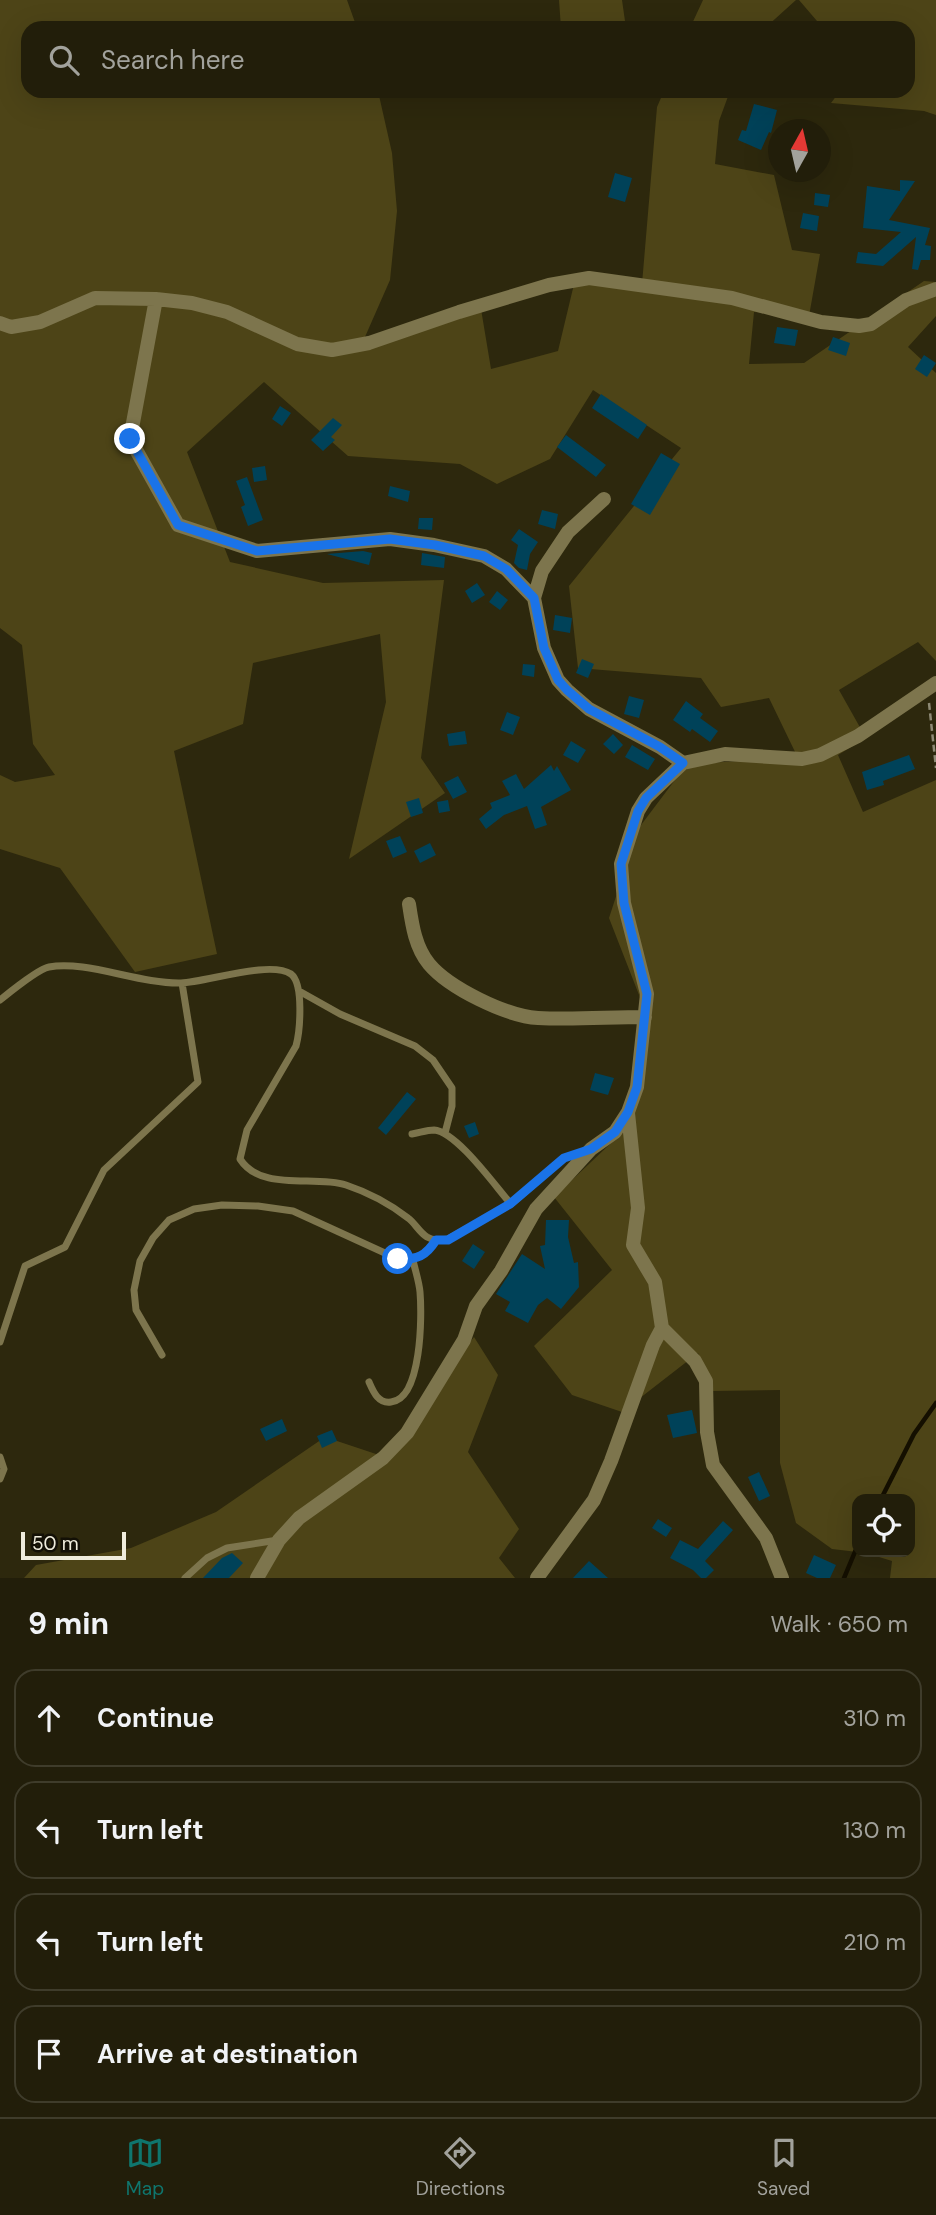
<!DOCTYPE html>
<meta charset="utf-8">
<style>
:root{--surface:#221e0a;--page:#2e2b18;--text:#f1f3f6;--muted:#a2a29c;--line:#3f3c2b;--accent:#0f766e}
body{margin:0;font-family:"DM Sans",sans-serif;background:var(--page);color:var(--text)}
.controls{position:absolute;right:21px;bottom:21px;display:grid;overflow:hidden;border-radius:14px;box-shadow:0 7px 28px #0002}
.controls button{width:63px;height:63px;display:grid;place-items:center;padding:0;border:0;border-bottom:2px solid var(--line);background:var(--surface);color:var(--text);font:35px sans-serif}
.compass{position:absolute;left:768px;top:119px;width:63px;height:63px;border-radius:50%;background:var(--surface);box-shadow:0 7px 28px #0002;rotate:8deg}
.scale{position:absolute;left:21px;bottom:18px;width:105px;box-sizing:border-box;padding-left:7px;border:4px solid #efecdc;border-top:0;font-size:19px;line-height:24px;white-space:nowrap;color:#efecdc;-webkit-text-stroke:5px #131006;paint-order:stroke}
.stop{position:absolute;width:21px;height:21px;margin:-16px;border:5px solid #1a73e8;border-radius:50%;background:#fff}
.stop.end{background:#1a73e8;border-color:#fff;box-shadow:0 2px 7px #0008}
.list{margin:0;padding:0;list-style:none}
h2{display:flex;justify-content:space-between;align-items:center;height:91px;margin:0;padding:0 28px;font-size:30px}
h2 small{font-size:23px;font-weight:400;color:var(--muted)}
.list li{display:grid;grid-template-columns:46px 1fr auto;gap:21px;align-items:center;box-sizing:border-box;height:98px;margin:0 14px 14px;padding:0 14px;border:2px solid var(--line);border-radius:21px}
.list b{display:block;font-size:26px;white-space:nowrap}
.list em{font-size:23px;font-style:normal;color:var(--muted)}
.icon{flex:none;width:38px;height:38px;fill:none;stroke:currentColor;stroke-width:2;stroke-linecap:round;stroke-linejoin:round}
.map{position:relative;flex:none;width:936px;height:1578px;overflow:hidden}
.search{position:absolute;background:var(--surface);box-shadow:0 7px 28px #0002;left:21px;right:21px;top:21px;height:77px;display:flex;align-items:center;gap:18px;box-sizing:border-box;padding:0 24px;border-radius:21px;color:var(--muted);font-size:26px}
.sheet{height:539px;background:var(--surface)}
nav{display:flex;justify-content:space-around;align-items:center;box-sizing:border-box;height:98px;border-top:2px solid var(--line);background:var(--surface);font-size:19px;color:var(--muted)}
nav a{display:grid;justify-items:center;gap:4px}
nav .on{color:var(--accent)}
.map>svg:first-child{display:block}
.green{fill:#4d4417;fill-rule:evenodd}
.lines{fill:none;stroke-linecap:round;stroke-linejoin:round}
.stream{stroke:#140f00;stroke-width:4.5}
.building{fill:#004259}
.path{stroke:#8e8a75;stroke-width:2.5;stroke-dasharray:7 3.5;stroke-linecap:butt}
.service{stroke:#7d754d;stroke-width:7}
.minor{stroke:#7d754d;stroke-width:14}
.route{stroke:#1a73e8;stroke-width:9}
</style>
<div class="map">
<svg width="936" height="1578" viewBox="0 0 936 1578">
<rect width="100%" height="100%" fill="#2d280d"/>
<path class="green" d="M0,0H347L357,28H28V91H378L392,153L397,211L390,280L361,346L480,303L491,369L558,351L575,280L642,284L657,107L664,91H730L719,121L715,164L774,175L792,250L820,254L809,316L754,312L749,364L804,363L924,281L936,282V316L908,347L936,373V661L918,642L839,690L866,738L838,755L863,812L936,780V1578H890L892,1561L866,1553L832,1549L796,1523L780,1463V1390L709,1391L698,1353L622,1412L572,1395L534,1346L612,1270L554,1197L627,1128L648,1018L609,918L638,829L687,764L798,758L769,698L721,707L701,678L578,668L569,586L681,448L593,390L550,459L497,484L460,464L348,456L264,382L187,452L230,562L323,583L444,580L421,758L445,793L349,859L386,702L380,634L253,663L243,724L174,751L217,954L135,972L60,868L0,849V775L15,782L55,775L33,744L22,645L0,628ZM857,1499H910V1552H857Z
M559,0H622L626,28H561Z
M703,0H796L765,28H690Z
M799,0H936V115L924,111L831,103L840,91H908V28H823Z
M474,1337L498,1375L468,1452L519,1529L499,1558L515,1578H24L36,1565L131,1548L216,1512L325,1437L382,1456Z"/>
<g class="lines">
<path class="stream" d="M881,1499L914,1434L936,1403
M844,1578L857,1547"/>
</g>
<path class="building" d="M754,104L777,110L771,133L769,132L761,150L738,140L742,130L746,131Z
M615,173L632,178L625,202L608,197Z
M900,180L915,181L889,220L930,228L925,245L931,246L930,260H921L918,270L912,269L916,237L883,266L856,263L858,252L876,254L901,232L863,228L867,186L900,191Z
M815,193L830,195L828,207L814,205Z
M803,213L819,216L817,231L800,228Z
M777,327L798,330L795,346L774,343Z
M833,337L850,343L846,356L828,350Z
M924,355L936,363L927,377L915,369Z
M601,394L647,425L638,439L592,408Z
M280,406L291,413L282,426L272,419Z
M333,418L342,425L331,437L335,440L323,451L311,440Z
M566,435L606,465L596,477L557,447Z
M661,453L680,464L650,515L631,504Z
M265,466L267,480L254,482L252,468Z
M247,477L263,520L248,526L241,507L245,505L236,481Z
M390,486L410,491L408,502L388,496Z
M542,510L558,514L555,529L538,524Z
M419,518H433L432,530L418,529Z
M519,529L538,542L530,554L527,570L519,568L514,563L518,545L511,540Z
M363,551L372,553L369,565L327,554Z
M422,553L445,557L444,568L421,565Z
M477,583L485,595L472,603L465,591Z
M497,591L508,600L500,610L489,602Z
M555,615L572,618L570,633L553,630Z
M582,659L594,664L588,678L576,673Z
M523,664L535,665L534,677L522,675Z
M629,696L644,700L639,718L624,714Z
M686,701L703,714L700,718L718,731L710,742L692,729L690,732L673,720Z
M507,712L520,717L513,735L500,730Z
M465,731L467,744L449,746L447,734Z
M613,734L623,745L614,754L603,744Z
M571,741L586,750L578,763L563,755Z
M632,745L655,759L648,770L625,757Z
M909,755L915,769L883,781L884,785L867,790L862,772Z
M551,765L554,771L557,766L571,790L541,807L547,825L535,829L527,806L504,815L486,829L479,819L492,808L490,803L510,795L502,781L516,774L524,789Z
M458,776L467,792L453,799L444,783Z
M419,798L423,813L411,817L406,802Z
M448,800L450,811L439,813L437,802Z
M400,836L407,852L393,858L386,841Z
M430,843L436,855L420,863L414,851Z
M595,1073L614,1078L608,1095L590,1090Z
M407,1092L416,1099L386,1135L378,1128Z
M475,1122L479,1134L469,1138L464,1126Z
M546,1220H569L568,1237L574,1263L578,1262L579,1287L561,1309L547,1298L538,1305L528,1323L505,1311L510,1302L496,1294L522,1254L545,1269L540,1246L545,1245Z
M473,1244L485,1252L474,1269L462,1261Z
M692,1410L697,1433L673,1438L667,1415Z
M282,1419L287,1431L266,1441L260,1429Z
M332,1430L337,1441L322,1448L317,1436Z
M759,1472L770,1496L759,1501L748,1477Z
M658,1519L672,1528L666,1537L652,1528Z
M723,1521L733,1530L705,1561L714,1570L706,1578H701L693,1570L670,1558L680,1540L698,1549Z
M232,1553L243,1563L229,1578H203L222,1558Z
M814,1555L836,1565L830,1578H817L806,1573Z
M589,1561L608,1578H573Z"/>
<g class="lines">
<path class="path" d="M929,703L936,768"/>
<path class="service" d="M299,991L340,1014L415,1046L433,1060L452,1088V1106L445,1133
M0,1000C10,992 38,969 49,967C86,960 139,984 181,983C207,982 270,960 291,974C304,984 300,1031 296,1046L247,1130L240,1159C261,1192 314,1175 346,1185C367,1192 390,1204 408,1218C415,1223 419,1232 427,1237C434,1241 440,1240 448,1239L511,1204L564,1158L584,1151
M412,1134C419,1133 427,1130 434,1130C457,1132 495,1186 511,1204
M0,1342L25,1266L65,1247L104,1170L198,1082L182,983
M162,1355L136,1310L134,1290L140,1261L153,1238L169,1220L194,1209L222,1205L258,1206L293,1211L398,1259C417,1260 426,1256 436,1240
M369,1382C373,1391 378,1404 391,1402C422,1399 422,1315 420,1292C419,1281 415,1270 413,1260
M0,1457L4,1469L0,1479
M185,1578L207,1558L227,1548L278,1540"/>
<path class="minor" d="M156,299L130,439L178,525L257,551L390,539L434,545L484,556L506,569L534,598
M0,323L11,327L40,322L95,298L156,299L192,303L227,312L297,344L332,350L369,343L459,312L549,285L589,278L732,298L821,322L859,326L871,324L906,300L936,289
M604,499L568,532L542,571L534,598L544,648L558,680L567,690L589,709L660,747L683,763
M409,904C412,924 415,947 429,964C449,988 506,1016 538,1018C573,1020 609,1017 645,1017
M662,1328L695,1361L706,1381L707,1432L713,1465L766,1538L782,1578
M257,1578L279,1540L299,1518L383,1458L407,1433L464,1340L476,1306L501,1271L536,1209L591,1149L615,1132L628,1112L637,1087L647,994L624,903L621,864L638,811L646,798L683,763L725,754L802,759L820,755L858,736L936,683
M537,1578L594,1500L611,1461L653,1345L662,1328L655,1282L633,1245L638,1208L628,1113"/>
</g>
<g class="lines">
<path class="route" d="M130,439L178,525L257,551L390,539L435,545L484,556L506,569L534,598L544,648L558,680L567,690L589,709L660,747L683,763L646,798L638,811L621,864L624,903L647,994L637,1087L628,1112L615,1132L591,1149L564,1158L510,1204L448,1240H436C426,1256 417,1260 398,1259"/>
</g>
</svg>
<div class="controls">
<button><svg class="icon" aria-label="locate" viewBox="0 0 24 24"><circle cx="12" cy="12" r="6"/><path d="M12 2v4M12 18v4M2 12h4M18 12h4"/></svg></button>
</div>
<svg class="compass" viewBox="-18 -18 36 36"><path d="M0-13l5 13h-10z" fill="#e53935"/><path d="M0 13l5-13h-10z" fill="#a2a29c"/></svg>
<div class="scale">50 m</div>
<div class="stop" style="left:398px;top:1259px"></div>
<div class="stop end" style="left:130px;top:439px"></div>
<div class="search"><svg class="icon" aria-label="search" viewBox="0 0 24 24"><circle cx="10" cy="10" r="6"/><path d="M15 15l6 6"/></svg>Search here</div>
</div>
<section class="sheet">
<h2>9 min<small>Walk · 650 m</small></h2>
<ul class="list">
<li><svg class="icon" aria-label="ahead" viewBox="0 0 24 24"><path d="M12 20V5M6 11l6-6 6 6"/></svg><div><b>Continue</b></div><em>310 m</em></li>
<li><svg class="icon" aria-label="left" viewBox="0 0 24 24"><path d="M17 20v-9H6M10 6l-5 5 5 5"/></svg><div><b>Turn left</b></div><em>130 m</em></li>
<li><svg class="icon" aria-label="left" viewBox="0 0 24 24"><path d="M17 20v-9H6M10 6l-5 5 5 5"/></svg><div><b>Turn left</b></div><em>210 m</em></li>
<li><svg class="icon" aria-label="arrive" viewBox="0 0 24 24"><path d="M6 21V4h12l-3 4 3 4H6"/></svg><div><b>Arrive at destination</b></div></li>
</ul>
</section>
<nav>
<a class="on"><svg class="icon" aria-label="map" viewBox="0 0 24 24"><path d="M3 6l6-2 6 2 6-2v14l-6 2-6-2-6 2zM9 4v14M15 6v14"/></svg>Map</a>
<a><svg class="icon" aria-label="directions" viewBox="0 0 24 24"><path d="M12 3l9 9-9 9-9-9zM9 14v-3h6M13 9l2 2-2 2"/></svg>Directions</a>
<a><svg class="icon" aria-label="saved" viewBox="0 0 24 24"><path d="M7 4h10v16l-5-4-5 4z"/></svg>Saved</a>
</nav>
